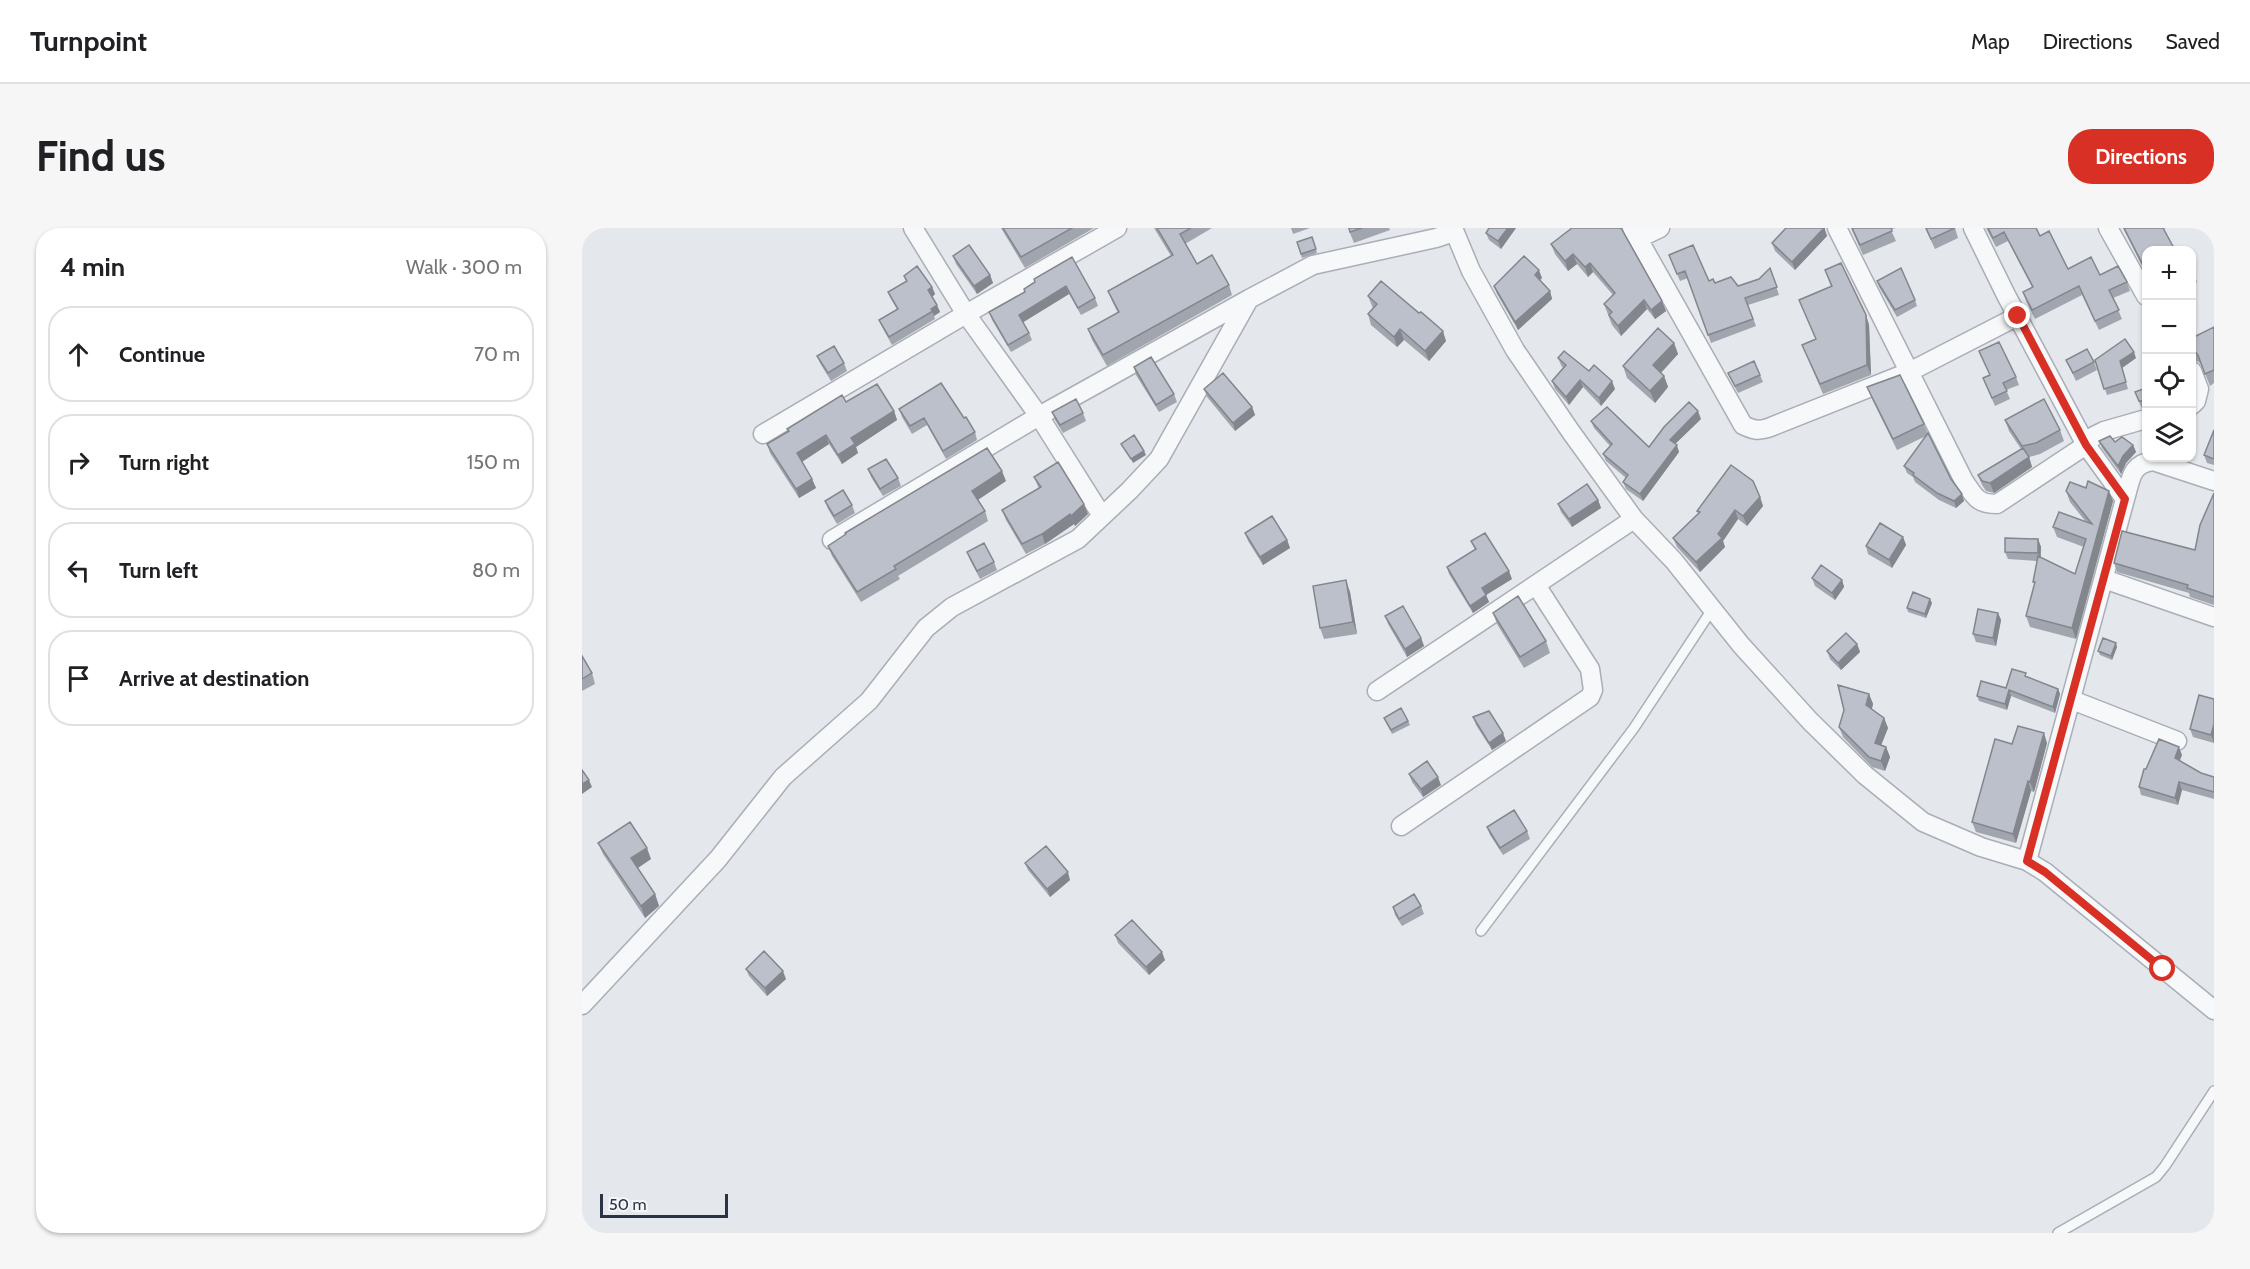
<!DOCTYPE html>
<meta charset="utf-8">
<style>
:root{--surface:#fff;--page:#f6f6f6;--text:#202124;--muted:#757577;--line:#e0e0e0;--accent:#d93025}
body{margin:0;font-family:Cabin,sans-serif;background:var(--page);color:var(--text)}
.controls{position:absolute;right:18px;top:18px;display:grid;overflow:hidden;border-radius:12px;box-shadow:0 2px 4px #0004}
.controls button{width:54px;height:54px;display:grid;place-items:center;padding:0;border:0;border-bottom:2px solid var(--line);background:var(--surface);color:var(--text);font:30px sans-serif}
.scale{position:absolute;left:18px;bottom:15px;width:128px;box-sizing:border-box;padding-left:6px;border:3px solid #2b3445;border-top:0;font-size:16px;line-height:21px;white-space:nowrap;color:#2b3445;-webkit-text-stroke:4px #f4f6f9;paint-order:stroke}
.stop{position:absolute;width:18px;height:18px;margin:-14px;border:4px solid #d93025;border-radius:50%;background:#fff}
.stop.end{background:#d93025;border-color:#fff;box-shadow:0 2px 6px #0008}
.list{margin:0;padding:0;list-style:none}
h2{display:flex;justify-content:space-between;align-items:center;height:78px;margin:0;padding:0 24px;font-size:26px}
h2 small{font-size:20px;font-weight:400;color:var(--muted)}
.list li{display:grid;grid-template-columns:39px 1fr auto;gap:18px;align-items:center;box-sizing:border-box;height:96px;margin:0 12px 12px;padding:0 12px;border:2px solid var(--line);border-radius:24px}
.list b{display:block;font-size:22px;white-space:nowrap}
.list em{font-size:20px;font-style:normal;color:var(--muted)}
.icon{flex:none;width:33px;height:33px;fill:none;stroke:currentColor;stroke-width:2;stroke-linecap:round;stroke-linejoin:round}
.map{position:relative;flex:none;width:1632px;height:1005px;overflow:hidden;border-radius:24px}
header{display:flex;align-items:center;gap:36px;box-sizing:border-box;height:84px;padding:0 30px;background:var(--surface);border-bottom:2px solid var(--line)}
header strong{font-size:28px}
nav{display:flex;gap:33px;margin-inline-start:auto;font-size:21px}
.intro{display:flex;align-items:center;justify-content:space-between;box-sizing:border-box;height:144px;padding:0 36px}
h1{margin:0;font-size:42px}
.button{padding:15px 27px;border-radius:24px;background:var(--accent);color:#fff;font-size:21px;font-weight:700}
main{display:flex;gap:36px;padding:0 36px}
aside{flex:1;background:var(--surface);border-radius:24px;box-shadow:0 2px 4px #0004}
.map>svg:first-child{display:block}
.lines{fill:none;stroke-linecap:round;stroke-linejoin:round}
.service-casing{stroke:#a9aeb7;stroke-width:12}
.minor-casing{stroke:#a9aeb7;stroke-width:21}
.service{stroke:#f7f8fa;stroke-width:9}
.minor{stroke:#f7f8fa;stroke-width:18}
.wall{fill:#a1a5ae}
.shaded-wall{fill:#83868d}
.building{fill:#bbc0ca;stroke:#83868d;stroke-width:1.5}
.route{stroke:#d93025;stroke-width:8}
</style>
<header>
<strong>Turnpoint</strong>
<nav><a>Map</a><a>Directions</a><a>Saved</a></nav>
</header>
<div class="intro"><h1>Find us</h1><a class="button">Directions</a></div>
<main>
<aside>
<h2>4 min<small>Walk · 300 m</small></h2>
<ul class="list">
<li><svg class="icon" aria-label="ahead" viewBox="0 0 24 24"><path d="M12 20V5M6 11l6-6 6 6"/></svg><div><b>Continue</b></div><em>70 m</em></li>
<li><svg class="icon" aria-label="right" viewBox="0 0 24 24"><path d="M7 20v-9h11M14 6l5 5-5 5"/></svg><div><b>Turn right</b></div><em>150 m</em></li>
<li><svg class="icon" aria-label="left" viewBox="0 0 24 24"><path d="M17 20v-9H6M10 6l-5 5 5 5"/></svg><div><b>Turn left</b></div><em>80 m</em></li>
<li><svg class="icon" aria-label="arrive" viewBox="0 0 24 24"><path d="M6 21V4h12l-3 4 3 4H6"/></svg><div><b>Arrive at destination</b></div></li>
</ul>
</aside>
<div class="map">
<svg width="1632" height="1005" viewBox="0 0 1632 1005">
<rect width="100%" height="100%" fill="#e4e7ec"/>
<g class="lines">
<g class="service-casing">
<path id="service" d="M899,703L1052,500L1131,380
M1476,1005L1574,949L1583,938L1632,863"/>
</g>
<g class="minor-casing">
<path id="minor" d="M331,0L384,86L457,188L520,288
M871,0L889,43L933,122L989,204L1052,291L1092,333L1159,417L1228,493L1283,547L1341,594L1399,619L1445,633L1463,644L1632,782
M1050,0L1161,197C1171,202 1176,203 1186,200L1327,144L1436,88
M1255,0L1382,253C1393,269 1395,276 1415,276L1504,217L1512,208L1522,203L1564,191
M1391,0L1424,67L1504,217L1543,271L1445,633
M1526,0L1564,68
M1057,10L1078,0
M1610,143L1617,161L1614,173L1610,177
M181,206L384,86L535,0
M1543,271C1549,252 1548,236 1571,233L1632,253
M250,312L457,188L667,71
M1522,351L1632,389
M795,463L1052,291
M1490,472L1595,513
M819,598L1008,469L1011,462L1008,441L954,357
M0,777L136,631L201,549L287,473L344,400L370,379L496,311L547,263L577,231L667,71L731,37L854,10L872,4"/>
</g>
<use href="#service" class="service"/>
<use href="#minor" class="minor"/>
</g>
<path class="wall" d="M419,0H512L443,40Z
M572,0H630L603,16L615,36L647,57L650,67L525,138L510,112L506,101L536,85L530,73L526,63L589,28Z
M709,0H728L711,6Z
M766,0H807L808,2L772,15Z
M934,0L919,21L907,12L904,5Z
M990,0H1040V2L1084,83L1073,91L1065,81L1039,108L1030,97L1022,76L1031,67L1011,44L1006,49L995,36L986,43L973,26L969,16Z
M1204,0H1243V2L1245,8L1213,42L1193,23L1190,15Z
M1269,0H1313L1309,2L1314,13L1281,27Z
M1343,0H1373L1376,10L1353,21Z
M1404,0H1454L1458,8L1486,41L1518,47L1545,54L1548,63L1531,70L1540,91L1517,102L1500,67L1453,91L1444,73L1441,64L1450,59L1426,13L1414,19Z
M1541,0H1584L1582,1L1564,22V46Z
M730,9L735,25L720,30L715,14Z
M1087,27L1127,53L1133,55L1156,58L1177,51L1188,40L1197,67L1166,77L1174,98L1129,115L1106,50L1098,53Z
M371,28L408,47L411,55L395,66L374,36Z
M490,29L513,70L516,78L499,87L487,66L441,94L447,105L450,112L429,124L410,92L407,84L443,64L442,61L453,54L452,51Z
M1610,39L1615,54L1610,57Z
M1243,42L1284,87L1287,97L1289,147L1241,166L1220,117L1234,112L1217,72L1249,59Z
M322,48L350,59L353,66L350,69L358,84L352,88L353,91L310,117L300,99L297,92L315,81L309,71L306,64L324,53Z
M960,50L958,52L968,63L970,71L936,102L915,66L912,58Z
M1295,53L1333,72L1335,78L1315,89L1297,59Z
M786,68L864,113L847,133L822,112L815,119L789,97L786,86L791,80L790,78Z
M1632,99V155L1628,158L1620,138L1617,134L1611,132L1610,129V110Z
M1092,115L1096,126L1079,145L1082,148L1086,159L1073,175L1045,150L1041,138Z
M1397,123L1434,149L1437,157L1424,162L1428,171L1413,178L1401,150L1408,147Z
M235,128L262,135L265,143L249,153L238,135Z
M976,130L1007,143L1033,161L1019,178L1001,159L987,177L973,161L970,153L981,140L979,137Z
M1554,130L1540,140L1546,161L1525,167L1513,132Z
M1484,132L1512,134L1515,142L1494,153Z
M552,139L592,166L595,174L577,184L554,147Z
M1146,145L1178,147L1181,154L1156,165L1149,152Z
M1285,159L1342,196L1346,206L1369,251L1382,273L1374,280L1357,272L1333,254L1331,249L1325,245L1322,238L1344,208L1315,222L1290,171Z
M1564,160V180L1560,181L1553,164Z
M622,161L670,179L673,187L653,203L625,169Z
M264,174L312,183L315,192L274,219L276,225L260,236L247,216L220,234L230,251L234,260L217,270L188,225L185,216L206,203L205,201Z
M317,181L382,190L393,204L395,212L364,231L345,197L330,206L320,189Z
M470,184L501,185L504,193L481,205L473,192Z
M1119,191L1093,216L1097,224L1061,273L1044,261L1041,254L1044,250L1024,233L1021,226L1028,218L1012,200L1009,193L1067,219Z
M1423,192L1478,202L1482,213L1458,226L1447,229L1450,239L1412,265L1404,263L1400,257L1396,247L1439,221L1427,203Z
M1632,202V237L1625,235L1622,227Z
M1517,213L1551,217L1554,224L1544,235L1539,246L1520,220Z
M286,241L316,250L319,258L301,268L289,249Z
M452,249L506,286L493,298L492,296L463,316L444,326L424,292L420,282L457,261Z
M424,253L396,272L403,283L406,293L316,348L318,351L279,374L250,328L246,318Z
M1484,263L1531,273L1494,411L1448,399L1444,388L1453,357L1451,354L1455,333L1426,331L1423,324L1456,311L1459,319V329L1493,346L1502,319L1475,309L1471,299L1504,294L1488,274Z
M1632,265V377L1608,369L1607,365L1535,344L1532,335L1613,322Z
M1178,269L1181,278L1165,298L1156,291L1141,313L1143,319L1118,344L1095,319L1091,310L1116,286L1115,283Z
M1016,272L1019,280L990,299L979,284L976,276Z
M243,273L270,277L273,285L255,296L246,281Z
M663,305L705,312L708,320L681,337L666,313Z
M1321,309L1324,317L1310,340L1286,326L1284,318Z
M889,313L930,351L904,367L907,374L891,385L867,346L865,339L893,322Z
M385,324L412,334L415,342L398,351L388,332Z
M1230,350L1260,352L1262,359L1253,372L1233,358Z
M768,364L775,406L742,411L738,400Z
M1350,375L1344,390L1326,384L1325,380Z
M911,385L964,413L968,425L942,440L915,396Z
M1416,385L1419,392L1414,418L1394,414L1391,406Z
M803,388L839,410L842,418L825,429L806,396Z
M1275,416L1278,424L1259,442L1248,431L1245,423Z
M1535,419L1530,432L1518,427L1516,423Z
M0,428L10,445L13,456L0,463Z
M1445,449L1476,461L1478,466L1473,485L1429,468L1425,482L1397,473L1395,468L1424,460Z
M1287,466L1291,476L1290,481L1302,490L1306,500L1299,517L1304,519L1308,529L1303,543L1290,539L1261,509L1257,499Z
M1632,471V515L1611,509L1608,501Z
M891,489L924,513L910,522L894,497Z
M802,490L826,493L828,497L810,506Z
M1465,515L1452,564L1449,563L1434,615L1394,604L1390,594L1430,516Z
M1600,527L1598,533L1619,545L1632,549V571L1600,562L1596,577L1559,567L1557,559L1564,541Z
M827,546L859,557L841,569L830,554Z
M905,599L945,603L948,611L921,627L908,607Z
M16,615L69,631L55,640L73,666L77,678L63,690L21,626Z
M443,635L488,652L468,669L446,642Z
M839,678L842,686L820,698L813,687L811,679Z
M533,707L583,732L567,747L536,715Z
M164,741L204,751L185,768L167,748Z"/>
<path class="shaded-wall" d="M926,0H934L919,21L916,13Z
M1242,0H1243V2L1245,8L1213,42L1210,34Z
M991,26L995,36L986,43L983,33Z
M1008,35L1011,44L1006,49L1003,39Z
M957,42L960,50L956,54L953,47Z
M408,47L411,55L395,66L392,58Z
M484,58L487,66L440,95L437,87Z
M350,59L353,66L349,70L346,62Z
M968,63L970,71L936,102L933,94Z
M1062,72L1065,81L1039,108L1036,98Z
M1080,73L1084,83L1073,91L1069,82Z
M355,77L358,84L352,88L349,81Z
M1284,87L1287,97L1289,147L1285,137Z
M818,101L822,112L815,119L812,109Z
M861,103L864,113L847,133L843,123Z
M1092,115L1096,126L1075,149L1071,137Z
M1552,124L1554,130L1540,140L1546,161L1538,133Z
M1082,148L1086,159L1073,175L1068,163Z
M998,152L1001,159L987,177L984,169Z
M1030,153L1033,161L1019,178L1017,170Z
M670,179L673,187L653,203L651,195Z
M312,183L315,192L274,219L276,225L260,236L256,227L269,210Z
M1116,183L1119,191L1090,219L1088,212Z
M244,207L247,216L218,235L215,225Z
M1095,217L1097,224L1061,273L1058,266Z
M1551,217L1554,224L1544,235L1539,246L1536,238L1541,228Z
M562,223L564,227L551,235L549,231Z
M1447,229L1450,239L1412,265L1408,255Z
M420,243L424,253L394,273L390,263Z
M230,251L234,260L217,270L214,261Z
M1527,263L1531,273L1494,411L1490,400Z
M1380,266L1382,273L1374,280L1372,273Z
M1178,269L1181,278L1165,298L1161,288Z
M1016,272L1019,280L990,299L987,291Z
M502,276L506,286L493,298L489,288Z
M1153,282L1156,291L1141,313L1143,319L1118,344L1114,334Z
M488,286L492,296L463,316L460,306Z
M1321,309L1324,317L1310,340L1307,332Z
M1456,311L1459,319L1458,333L1456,325Z
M705,312L708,320L681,337L678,329Z
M927,343L930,351L904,367L907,374L891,385L888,378L900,360Z
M764,352L768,364L775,406L771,394Z
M1260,352L1262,359L1253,372L1250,365Z
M1348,371L1350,375L1344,390L1343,386Z
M1416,385L1419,392L1414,418L1411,410Z
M839,410L842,418L825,429L823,421Z
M1534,415L1535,419L1530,432L1529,428Z
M1275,416L1278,424L1259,442L1256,435Z
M1476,461L1478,466L1473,485L1471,479Z
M1427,462L1429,468L1425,482L1423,476Z
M1287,466L1291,476L1288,487L1284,477Z
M1302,490L1306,500L1296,525L1293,515Z
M1632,496V515L1629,507Z
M921,505L924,513L910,522L907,515Z
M1462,505L1465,515L1452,564L1448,554Z
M1304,519L1308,529L1303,543L1299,533Z
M1597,519L1600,527L1595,537L1593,530Z
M856,549L859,557L841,569L839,561Z
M7,552L10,559L0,566V556Z
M1446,553L1449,563L1434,615L1431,606Z
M1597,554L1600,562L1596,577L1593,570Z
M65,620L69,631L53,642L49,630Z
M486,644L488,652L468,669L465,661Z
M73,666L77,678L63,690L59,678Z
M580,724L583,732L567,747L564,739Z
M201,743L204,751L185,768L183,760Z"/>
<path class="building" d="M421,0H490L439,29Z
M575,0H609L598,6L615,36L630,27L647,57L521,127L506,101L537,84L526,63L591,27Z
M767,0H780L768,4Z
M907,0H926L916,13L904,5Z
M990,0H1039L1080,73L1069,82L1062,72L1036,98L1027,87L1030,84L1022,76L1033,65L1008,35L1003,39L991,26L983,33L969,16Z
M1204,0H1242L1210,34L1190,15Z
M1270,0H1309L1310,3L1278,17Z
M1344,0H1373L1349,11Z
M1406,0H1454L1458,8L1467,3L1486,41L1509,29L1518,47L1536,38L1545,54L1527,62L1537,82L1513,93L1497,58L1450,82L1441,64L1451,59L1422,4L1411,10Z
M1542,0H1581L1593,22H1564V43Z
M730,9L734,21L719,26L715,14Z
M387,17L408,47L392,58L371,28Z
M1111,17L1127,53L1131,51L1133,55L1149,49L1156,58L1177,51L1188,40L1195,59L1163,70L1171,91L1126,107L1103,43L1095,46L1087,27Z
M942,28L957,42L953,47L968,63L933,94L912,58Z
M490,29L513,70L496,80L484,58L437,87L447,105L426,117L407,84L443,64L442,61L453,54L452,51Z
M1259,35L1284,87L1285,137L1238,156L1220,117L1234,111L1217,72L1250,58L1243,42Z
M335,38L350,59L346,62L355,77L349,81L351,83L307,109L297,92L316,81L306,64L325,53L322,48Z
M1319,40L1333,72L1313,82L1295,53Z
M799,53L837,85L839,84L861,103L843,123L818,101L812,109L786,86L795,76L786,68Z
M1632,99V142L1623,146L1616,127L1612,122L1610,121V110Z
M1076,100L1092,115L1071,137L1082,148L1068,163L1041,138Z
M1543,111L1552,124L1538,133L1544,154L1522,161L1513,132Z
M1417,114L1434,149L1421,155L1425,163L1410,170L1401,150L1408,147L1397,123Z
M252,118L262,135L246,145L235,128Z
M1505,121L1512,134L1491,145L1484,132Z
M982,123L1007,143L1012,137L1030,153L1017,170L998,152L984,169L970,153L984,137L976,130Z
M569,129L592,166L574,177L552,139Z
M1172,133L1178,147L1153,158L1146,145Z
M641,145L670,179L651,195L622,161Z
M1318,147L1342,196L1311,211L1285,159Z
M359,155L382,190L384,189L393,204L361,223L342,190L328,198L317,181Z
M295,156L312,183L269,210L273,216L256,227L244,207L215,225L230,251L214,261L185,216L207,203L205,201L260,167L264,174Z
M1564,160V173H1557L1553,164Z
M494,171L501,185L478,197L470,184Z
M1462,171L1478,202L1454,215L1440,218L1423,192Z
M1107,174L1116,183L1088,212L1095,217L1058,266L1041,254L1046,247L1021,226L1030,216L1009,193L1025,179L1067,219L1082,199Z
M1632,202V231L1622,227Z
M1346,205L1369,251L1380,266L1372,273L1355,265L1331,247L1332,245L1322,238Z
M552,207L562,223L549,231L539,216Z
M1528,208L1533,214L1540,209L1551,217L1541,228L1536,238L1517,213Z
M405,220L420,243L390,263L403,283L312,338L314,341L275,364L246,318L264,306L263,305Z
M1441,220L1447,229L1408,255L1400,253L1396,247Z
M304,231L316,250L298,261L286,241Z
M476,234L502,276L489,288L488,286L460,306L440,316L420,282L459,259L452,249Z
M1149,237L1171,253L1178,269L1161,288L1153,282L1136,306L1140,310L1114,334L1091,310L1118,284L1115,283Z
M1506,253L1527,263L1490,400L1444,388L1453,354H1451L1456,328L1493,346L1504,311L1471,299L1477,284L1510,296L1484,263L1488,254L1504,260Z
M1005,256L1016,272L987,291L976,276Z
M261,262L270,277L252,288L243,273Z
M1632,265V369L1605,360L1606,357L1532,335L1540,303L1613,322L1618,297Z
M690,288L705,312L678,329L663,305Z
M1298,295L1321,309L1307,332L1284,318Z
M903,305L927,343L900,360L904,367L888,378L865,339L894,321L889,313Z
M1423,310L1456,311V325L1423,324Z
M402,315L412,334L395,343L385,324Z
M1239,337L1260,352L1250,365L1230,350Z
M764,352L771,394L738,400L731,358Z
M1331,364L1348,371L1343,386L1325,380Z
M936,368L964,413L938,429L911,385Z
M821,378L839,410L823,421L803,388Z
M1396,381L1416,385L1411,410L1391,406Z
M1264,405L1275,416L1256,435L1245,423Z
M1521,410L1534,415L1529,428L1516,423Z
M0,428L10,445L0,451Z
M1430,441L1444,445L1443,448L1476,461L1471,479L1427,462L1423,476L1395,468L1399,453L1424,460Z
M1256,457L1287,466L1284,477L1302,490L1293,515L1304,519L1299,533L1287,529L1257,499L1262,482Z
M1617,467L1632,471V496L1629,507L1608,501Z
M819,480L826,493L809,502L802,490Z
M907,483L921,505L907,515L891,489Z
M1436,498L1462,505L1448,554L1446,553L1431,606L1390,594L1413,511L1430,516Z
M1577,511L1597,519L1593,530L1619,545L1632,549V564L1597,554L1593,570L1557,559L1562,541H1564Z
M845,533L856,549L839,561L827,546Z
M0,542L7,552L0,556Z
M932,582L945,603L918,620L905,599Z
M48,594L65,620L49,630L73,666L59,678L16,615Z
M464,618L486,644L465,661L443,635Z
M832,666L839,678L817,691L811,679Z
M550,692L580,724L564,739L533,707Z
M182,723L201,743L183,760L164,741Z"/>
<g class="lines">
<path class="route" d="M1436,88L1504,217L1543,271L1445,633L1463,644L1581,741"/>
</g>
</svg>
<div class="controls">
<button>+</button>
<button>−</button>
<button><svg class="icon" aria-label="locate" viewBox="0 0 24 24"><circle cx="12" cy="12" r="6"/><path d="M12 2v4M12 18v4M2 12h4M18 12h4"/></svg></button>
<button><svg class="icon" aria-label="layers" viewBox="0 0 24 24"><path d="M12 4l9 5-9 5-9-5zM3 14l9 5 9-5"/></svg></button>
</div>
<div class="scale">50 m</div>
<div class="stop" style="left:1581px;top:741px"></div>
<div class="stop end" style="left:1436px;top:88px"></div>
</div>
</main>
